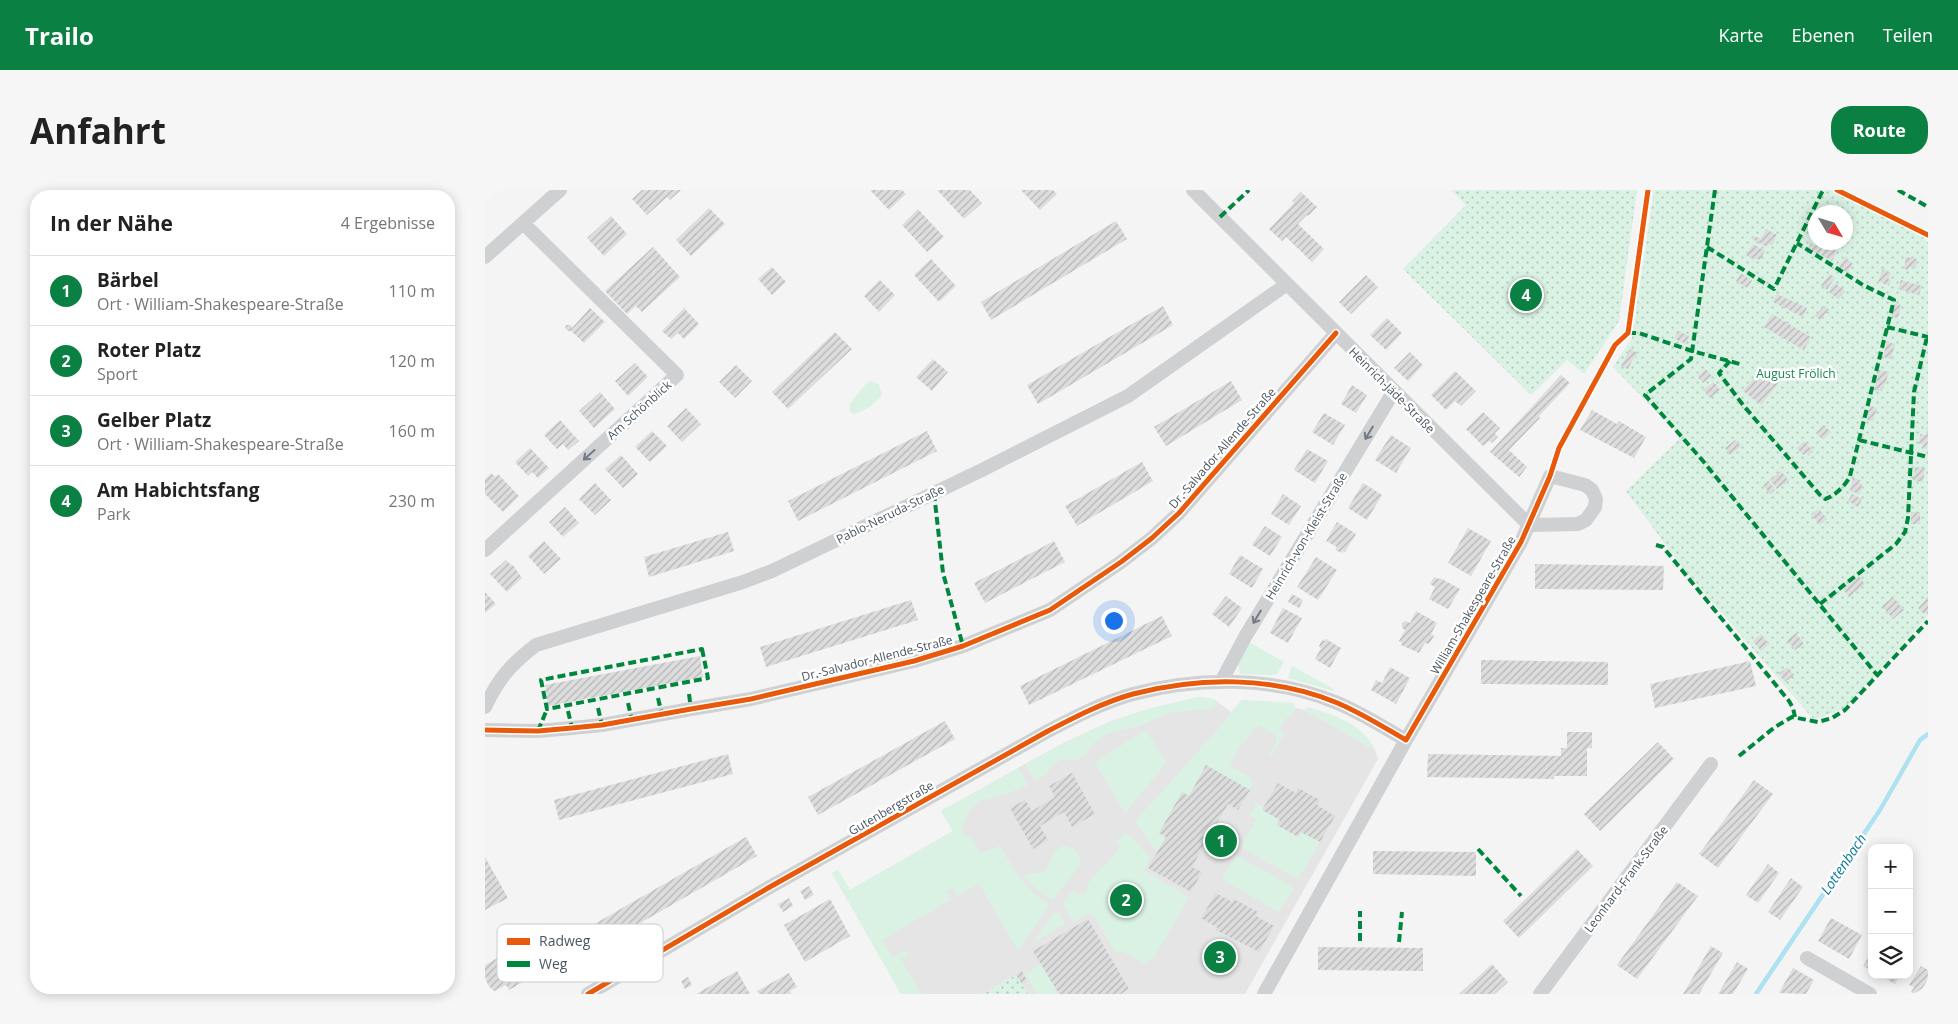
<!DOCTYPE html>
<html lang="de">
<meta charset="utf-8">
<style>
:root{--surface:#fff;--page:#f6f6f6;--text:#222;--muted:#767676;--line:#e0e0e0;--accent:#0b8043}
body{margin:0;font-family:"Open Sans",sans-serif;background:var(--page);color:var(--text)}
.controls{position:absolute;right:15px;bottom:15px;display:grid;overflow:hidden;border-radius:10px;box-shadow:0 2px 12px #0003}
.controls button{width:45px;height:45px;display:grid;place-items:center;padding:0;border:0;border-bottom:1px solid var(--line);background:var(--surface);color:var(--text);font:25px sans-serif}
.compass{position:absolute;left:1323px;top:15px;width:45px;height:45px;border-radius:50%;background:var(--surface);box-shadow:0 2px 12px #0003;rotate:128deg}
.you{position:absolute;left:628px;top:430px;width:18px;height:18px;margin:-12px;border:4px solid #fff;border-radius:50%;background:#1a73e8;box-shadow:0 0 0 8px #1a73e833}
.badge{display:grid;place-items:center;width:32px;height:32px;border-radius:50%;background:var(--accent);color:#fff;font-size:16px;font-weight:700}
.pin{position:absolute;translate:-50% -50%;border:2px solid #fff;box-shadow:0 1px 5px #0006}
.list{margin:0;padding:0;list-style:none}
h2{display:flex;justify-content:space-between;align-items:center;height:65px;margin:0;padding:0 20px;font-size:21px}
h2 small{font-size:16px;font-weight:400;color:var(--muted)}
.list li{display:grid;grid-template-columns:32px 1fr auto;gap:15px;align-items:center;box-sizing:border-box;height:70px;padding:0 20px;border-top:1px solid var(--line)}
.list b{display:block;font-size:19px;white-space:nowrap}
.list p{margin:0;font-size:16px;white-space:nowrap;color:var(--muted)}
.list em{font-size:16px;font-style:normal;color:var(--muted)}
.icon{flex:none;width:28px;height:28px;fill:none;stroke:currentColor;stroke-width:2;stroke-linecap:round;stroke-linejoin:round}
.map{position:relative;flex:none;width:1443px;height:804px;overflow:hidden;border-radius:20px}
header{display:flex;align-items:center;gap:30px;box-sizing:border-box;height:70px;padding:0 25px;background:var(--accent);color:#fff}
header strong{font-size:24px}
nav{display:flex;gap:28px;margin-inline-start:auto;font-size:18px}
.intro{display:flex;align-items:center;justify-content:space-between;box-sizing:border-box;height:120px;padding:0 30px}
h1{margin:0;font-size:35px}
.button{padding:12px 22px;border-radius:20px;background:var(--accent);color:#fff;font-size:18px;font-weight:700}
main{display:flex;gap:30px;padding:0 30px}
aside{flex:1;background:var(--surface);border-radius:20px;box-shadow:0 2px 12px #0003}
.map>svg:first-child{display:block}
.education{fill:#e6e5e6}
.green{fill:#d9f2e3}
.garden{fill:url(#garden-dots);fill-rule:evenodd}
.lines{fill:none;stroke-linecap:round;stroke-linejoin:round}
.stream{stroke:#aee2f0;stroke-width:4.5}
.building{fill:url(#building-hatch)}
.minor{stroke:#ced0d2;stroke-width:14}
.quiet{stroke:#00873e;stroke-width:4;stroke-dasharray:8 4;stroke-linecap:butt}
.cycleway-casing{stroke:#fff;stroke-width:8}
.cycleway{stroke:#e8590c;stroke-width:5}
.oneway{stroke:#727b83}
.labels{text-anchor:middle;dominant-baseline:central;stroke-width:5;stroke-linejoin:round;paint-order:stroke}
.park-label{font-size:12px;fill:#17864f;stroke:#fff}
.street-label{font-size:12px;fill:#4a5661;stroke:#fff}
.water-label{font-size:14px;font-style:italic;fill:#0c7c9b;stroke:#fff}
.key{fill:#fff;stroke:#c9ccd0;stroke-width:1}
.key-label{font-size:14px;fill:#4a5661}
</style>
<header>
<strong>Trailo</strong>
<nav><a>Karte</a><a>Ebenen</a><a>Teilen</a></nav>
</header>
<div class="intro"><h1>Anfahrt</h1><a class="button">Route</a></div>
<main>
<aside>
<h2>In der Nähe<small>4 Ergebnisse</small></h2>
<ul class="list">
<li><span class="badge">1</span><div><b>Bärbel</b><p>Ort · William-Shakespeare-Straße</p></div><em>110 m</em></li>
<li><span class="badge">2</span><div><b>Roter Platz</b><p>Sport</p></div><em>120 m</em></li>
<li><span class="badge">3</span><div><b>Gelber Platz</b><p>Ort · William-Shakespeare-Straße</p></div><em>160 m</em></li>
<li><span class="badge">4</span><div><b>Am Habichtsfang</b><p>Park</p></div><em>230 m</em></li>
</ul>
</aside>
<div class="map">
<svg width="1443" height="804" viewBox="0 0 1443 804">
<defs>
<pattern id="garden-dots" width="8" height="8" patternUnits="userSpaceOnUse" patternTransform="scale(1.25)"><rect width="8" height="8" fill="#d9f2e3"/><path d="M2 2h.1M6 6h.1" fill="none" stroke="#b2c7bb" stroke-width="1.8" stroke-linecap="round"/></pattern>
<pattern id="building-hatch" width="6" height="6" patternUnits="userSpaceOnUse" patternTransform="scale(1.25)"><rect width="6" height="6" fill="#ddddde"/><path d="M-1 1l2-2M0 6l6-6M5 7l2-2" fill="none" stroke="#b5b6b7"/></pattern>
</defs>
<rect width="100%" height="100%" fill="#f4f4f4"/>
<path class="education" d="M713,507L729,509L746,522L757,510L788,512L820,520L890,560L893,569L760,804H543L531,785L498,804H416L347,683L353,680L365,700L468,641L456,621L540,574L580,552L624,532L657,521Z"/>
<path class="green" d="M385,191L393,194L397,203C392,214 381,220 369,224L365,221L364,215L379,196Z
M764,452L799,472L793,483L790,485L755,484L752,471Z
M807,476L849,499L848,501L803,488Z
M713,507L729,509L733,512L728,518L684,523L652,537L623,543L609,553L598,567L591,570H578L571,572L560,584L550,591L540,574C577,554 615,534 656,521C675,515 694,512 713,507Z
M757,510L809,513L810,521L799,531L794,540L799,543L787,566L784,565L792,550L791,545L775,536L767,540L759,553H756L744,576L764,586L767,592L765,600L721,575L704,606L674,643L681,647L672,662L650,631L727,546Z
M823,517C848,525 879,534 890,560L820,520Z
M661,540L681,573L640,623L610,572Z
M534,578L543,595L520,605L496,610L486,619L480,629L477,642L479,645L485,646L495,663L515,656C531,684 537,695 564,715L533,761L494,693L472,706L467,697L461,701L466,709L397,750L407,768L420,760L423,765L416,769L436,804H416L347,683L353,680L365,700L468,641L456,621Z
M769,612L779,617L778,620L795,630L793,636L813,647L816,642L835,652L813,689L756,657L771,629L764,625L770,616L768,614Z
M640,643L646,646L665,668L659,681L704,707L669,768L658,773L637,761L632,764L609,727L604,723L588,732L578,714L588,701L596,705L600,704L603,699L602,694L636,657L631,653Z
M578,656C589,656 596,663 595,675L567,710L549,697L538,686C546,682 553,685 561,680L569,662Z
M751,665L809,698L794,722L737,689Z
M569,723L575,724L580,734L548,753Z
M556,774L574,804H552L540,784Z"/>
<path class="garden" d="M966,0H1152L1134,131L1099,184L1082,170L1046,205L918,79L981,15Z
M1169,0H1350L1439,48L1443,53V426L1360,518L1329,530L1197,377L1141,301L1196,247L1128,177L1147,148ZM1330,22H1360V52H1330Z
M531,785L543,804H498Z"/>
<g class="lines">
<path class="stream" d="M1442,0H1443
M1271,804L1395,620L1435,550L1443,544"/>
</g>
<path class="building" d="M157,0H196L185,10L182,7L162,25L147,9Z
M385,0H417L421,4L404,20Z
M452,0H485L497,13L479,29Z
M536,0H568L572,4L555,20Z
M816,2L832,17L823,26L822,25L813,34L839,59L827,72L801,47L797,51L784,39L809,13L807,11Z
M224,18L240,34L206,66L191,50Z
M433,19L459,47L442,62L417,35Z
M126,26L142,44L119,66L102,48Z
M631,31L642,49L506,130L496,112Z
M1281,39L1292,45L1287,55L1284,54L1282,57L1267,49L1269,46L1276,49Z
M1326,53L1330,56L1332,53L1339,57L1334,65L1323,58Z
M1268,54L1280,61L1275,70L1270,68L1269,70L1261,65Z
M1342,56L1352,61L1347,71L1336,65Z
M168,57L195,87L157,122L151,116L142,124L120,101Z
M1361,66L1363,68L1362,69L1368,74L1362,83L1353,77Z
M1421,67L1432,69L1430,78L1424,77V80L1419,79Z
M446,69L471,96L454,112L429,85Z
M287,77L301,92L287,105L273,89Z
M1398,79L1406,83L1403,89L1406,90L1404,96L1393,91Z
M1256,83L1267,91L1262,98L1251,91Z
M1345,84L1350,88L1342,100L1336,95Z
M881,85L893,97L866,124L854,112Z
M395,90L410,105L394,122L379,106Z
M1416,90L1437,96L1434,105L1413,99Z
M1350,93L1360,101L1353,109L1344,102Z
M1292,104L1322,118L1318,127L1288,112Z
M1409,114L1416,115L1413,128L1406,126Z
M678,116L688,135L553,214L542,195Z
M1339,116L1344,119L1335,130L1330,126Z
M105,118L120,132L99,153L86,141H83L80,138L81,135H86L87,138Z
M199,118L214,134L199,149L193,143L186,149L177,141Z
M1287,124L1326,147L1319,160L1279,137Z
M902,128L917,143L901,160L885,145Z
M1193,141L1204,146L1201,154L1190,149Z
M350,142L367,159L303,219L287,202Z
M1402,152L1410,154L1406,169L1398,167Z
M1145,159L1153,163L1151,168L1149,167L1143,179L1136,176Z
M925,162L938,175L923,191L909,178Z
M448,169L463,182L447,201L431,187Z
M150,173L163,187L143,206L130,191Z
M251,175L267,191L250,208L234,192Z
M1221,179L1227,186L1218,193L1212,186Z
M1276,180L1293,194L1276,215L1258,201Z
M1394,180L1404,182L1400,195H1398L1397,201L1389,200Z
M970,181L991,201L976,216L970,211L961,220L946,205Z
M1076,185L1085,193L1054,226L1055,228L1024,260L1042,277L1034,287L1005,262Z
M746,191L757,210L681,256L669,237Z
M1229,192L1235,200L1225,208L1218,200Z
M867,195L882,205L871,223L856,214Z
M115,202L130,219L109,238L94,221Z
M1385,216L1392,218L1388,231L1382,230Z
M201,218L216,234L197,252L182,236Z
M1107,220L1132,234L1134,231L1161,247L1149,268L1095,240Z
M998,222L1015,238L1010,243L1013,247L1007,253L1004,251L998,256L981,239Z
M839,223L860,235L848,255L827,242Z
M75,230L94,251L83,260L78,254L72,259L59,245Z
M1339,235L1346,242L1338,250L1331,243Z
M1442,236L1443,246L1442,259L1437,258L1438,254H1434L1435,244L1441,245Z
M167,241L182,256L165,272L150,257Z
M442,241L452,261L313,331L303,311Z
M906,245L926,258L911,283L890,270Z
M1250,250L1256,256L1245,265L1240,258Z
M1319,251L1328,261L1323,266L1321,263L1318,265L1312,258Z
M45,258L64,278L53,288L47,282L43,286L30,272Z
M822,259L843,271L830,293L809,280Z
M136,265L153,284L138,298L120,279Z
M657,272L668,291L592,336L580,316Z
M1430,277L1440,278L1438,292L1428,290Z
M1296,281L1304,291L1292,299L1285,290Z
M6,283L10,287L13,284L34,306L18,322L0,304V289Z
M1368,288L1375,290L1374,293L1377,294L1375,304L1365,301Z
M1284,291L1290,300L1285,304L1278,295Z
M110,293L126,310L110,325L94,309Z
M878,293L897,305L882,330L863,318Z
M798,304L816,316L804,335L786,324Z
M1367,304L1377,309L1373,317L1363,311Z
M80,317L94,333L78,347L64,332Z
M1334,319L1342,329L1335,335L1326,324Z
M1426,322H1435V334H1426Z
M852,332L871,344L860,362L858,361L857,363L850,360L852,357L841,351Z
M780,336L797,347L785,366L767,355Z
M983,338L1006,351L986,386L963,373Z
M243,342L249,361L164,387L159,367Z
M59,351L76,369L59,384L43,366Z
M569,351L580,372L500,413L489,393Z
M755,365L778,379L767,398L744,384Z
M831,367L852,380L833,410L812,397Z
M21,370L26,375L27,374L37,388L22,402L5,384Z
M1050,374L1179,376L1178,400L1050,399Z
M1374,386L1380,394L1364,407L1358,399Z
M949,387L954,389L955,388L975,399L963,419L944,409L950,397L945,394Z
M0,402L11,414L0,423Z
M807,404L818,410L814,418L803,412Z
M741,406L757,418L744,437L727,424Z
M1443,406V420L1439,424L1433,418Z
M1408,407L1419,420L1408,429L1397,416Z
M426,410L433,430L281,477L275,457Z
M798,418L817,428L803,453L785,443Z
M931,421L952,433L946,444L949,446L944,454L940,453L934,463L916,455L917,453L914,451L920,440L917,438V433L921,431L925,433Z
M677,426L687,446L544,515L535,496Z
M1311,443L1319,454L1310,460L1302,450Z
M1276,444L1284,454L1276,461L1268,451Z
M841,449L856,458L845,478L830,469L836,458L834,456L837,450L840,451Z
M215,466L218,487L63,516L60,495Z
M996,470L1123,472V495L996,494Z
M1265,471L1271,496L1170,518L1165,494Z
M905,477L925,488L911,514L886,500L891,490L897,493Z
M1303,477L1309,485L1300,492L1294,483Z
M460,531L470,549L333,625L323,607Z
M1082,542H1107V558H1102V586H1069V589L942,587L943,564L1076,566V558H1082Z
M1173,552L1189,569L1115,641L1099,624Z
M243,564L248,584L74,630L69,610Z
M721,575L765,600L753,620L743,614L731,635L734,637L723,657L719,655L707,677L717,682L706,702L663,678L681,647L674,643L697,602L704,606Z
M587,583L610,624L587,637L579,622L555,636L563,650L548,659L525,618L540,610L547,621L570,607L564,596Z
M1269,590L1288,604L1233,678L1214,664Z
M793,593L811,603L813,598L835,610L832,615L850,626L835,652L816,642L813,647L792,635L795,630L777,620Z
M261,647L272,666L117,755L106,736Z
M1092,659L1108,676L1034,748L1018,731Z
M888,661L991,662V686L888,684Z
M0,667L23,708L0,720Z
M1283,674L1294,683L1273,713L1261,705Z
M1306,688L1318,697L1295,730L1283,722Z
M1192,692L1213,706L1152,789L1132,775Z
M324,696L329,705L320,710L315,701Z
M731,703L747,712L749,709L773,722L771,726L789,736L774,762L737,743L731,740L733,738L716,728Z
M304,708L308,716L298,722L293,714Z
M345,709L365,746L320,772L299,735Z
M1346,728L1377,745L1364,769L1333,751Z
M603,729L644,799L636,804H574L548,761Z
M64,739L80,768L66,776L62,770L45,780L49,786L24,800L21,795L4,804H0V775Z
M1226,756L1238,763L1214,804H1198Z
M833,757L938,758V781L833,780Z
M1387,762V781L1378,776Z
M1252,772L1263,779L1248,804H1233Z
M1007,774L1023,792L1010,804H974Z
M1436,776L1443,780V804H1429L1426,802L1429,797L1424,795Z
M1308,778L1329,790L1321,804L1294,803Z
M252,781L265,804H211Z
M537,781L542,791L537,794L531,785Z
M304,783L312,797L305,801L306,804H274L272,801Z
M1394,785H1415L1410,794Z
M203,787L207,795L200,799L196,791Z"/>
<g class="lines">
<path class="minor" d="M708,0L1044,335
M0,67L75,0
M0,360L192,185L38,33
M736,492L760,447L909,201
M0,517C14,488 25,475 51,455L258,392L287,381L497,280L643,206L802,94
M0,540L53,541L87,538L117,535L206,519L266,509L429,471L478,456L565,420L636,372L667,348L694,323L851,143
M1322,768L1385,804
M103,804L283,698L563,541C590,527 619,512 648,504C714,487 786,486 850,512C875,522 898,537 921,550
M779,804L921,550L1036,352L1065,286L1100,295L1107,300L1111,309L1110,317L1101,330L1093,334L1044,335
M1055,804L1226,574"/>
<path class="quiet" d="M1230,0L1206,169L1160,205L1218,271L1392,485
M1413,0L1443,17
M735,27L764,0
M1222,57L1289,99L1338,0
M1402,137L1443,147
M1143,143H1154L1207,161L1255,174
M1245,171L1234,183L1258,215L1335,305L1340,309C1350,306 1361,295 1365,286L1409,110L1378,95L1312,53
M1374,250L1443,267
M449,303L458,383L478,456
M1171,355L1178,357L1304,511L1308,518L1310,527
M1335,414L1411,354L1420,342L1423,328L1429,202L1442,147
M217,459L223,488L62,519L56,490Z
M204,504L206,519
M173,508L177,525
M143,513L147,530
M113,518L117,535
M83,521L87,538
M53,541L62,519
M1254,566L1290,537L1307,527L1333,532L1347,528L1360,520L1443,431
M993,659L1036,706
M875,751V721
M914,752L917,722"/>
<g class="cycleway-casing">
<path id="cycleway" d="M1352,0L1443,45
M0,540L53,541L87,538L117,535L206,519L266,509L429,471L478,456L565,420L636,372L667,348L694,323L851,143
M103,804L283,698L563,541C590,527 619,512 648,504C714,487 786,486 850,512C875,522 898,537 921,550L1036,352L1065,286L1074,258L1130,155L1143,143L1163,0"/>
</g>
<use href="#cycleway" class="cycleway"/>
</g>
<defs><path id="oneway-shaft" d="M-6 0H5M1.5-3L5.5 0L1.5 3" fill="none" stroke-width="1.6" stroke-linecap="round" stroke-linejoin="round" transform="scale(1.25)"/></defs>
<g class="oneway">
<use href="#oneway-shaft" transform="translate(884 243) rotate(121)"/>
<use href="#oneway-shaft" transform="translate(104 265) rotate(138)"/>
<use href="#oneway-shaft" transform="translate(772 427) rotate(121)"/>
</g>
<g class="labels">
<g class="park-label">
<text x="1311" y="183">August Frölich</text>
</g>
<g class="street-label">
<text transform="translate(907 200) rotate(45)">Heinrich-Jäde-Straße</text>
<text transform="translate(154 220) rotate(-42)">Am Schönblick</text>
<text transform="translate(737 258) rotate(-49)">Dr.-Salvador-Allende-Straße</text>
<text transform="translate(405 324) rotate(-26)">Pablo-Neruda-Straße</text>
<text transform="translate(821 346) rotate(-59)">Heinrich-von-Kleist-Straße</text>
<text transform="translate(988 415) rotate(-60)">William-Shakespeare-Straße</text>
<text transform="translate(392 468) rotate(-14)">Dr.-Salvador-Allende-Straße</text>
<text transform="translate(406 618) rotate(-30)">Gutenbergstraße</text>
<text transform="translate(1141 689) rotate(-53)">Leonhard-Frank-Straße</text>
</g>
<g class="water-label">
<text transform="translate(1358 674) rotate(-56)">Lottenbach</text>
</g>
</g>
<rect x="12" y="734" width="166" height="58" rx="8" class="key"/>
<rect x="22" y="748" width="23" height="7" fill="#e8590c"/>
<rect x="22" y="771" width="23" height="6" fill="#00873e"/>
<g class="key-label">
<text x="54" y="756">Radweg</text>
<text x="54" y="779">Weg</text>
</g>
</svg>
<div class="controls">
<button>+</button>
<button>−</button>
<button><svg class="icon" aria-label="layers" viewBox="0 0 24 24"><path d="M12 4l9 5-9 5-9-5zM3 14l9 5 9-5"/></svg></button>
</div>
<svg class="compass" viewBox="-18 -18 36 36"><path d="M0-13l5 13h-10z" fill="#e53935"/><path d="M0 13l5-13h-10z" fill="#767676"/></svg>
<div class="you"></div>
<div class="pin badge" style="left:736px;top:651px">1</div>
<div class="pin badge" style="left:641px;top:710px">2</div>
<div class="pin badge" style="left:735px;top:767px">3</div>
<div class="pin badge" style="left:1041px;top:105px">4</div>
</div>
</main>
